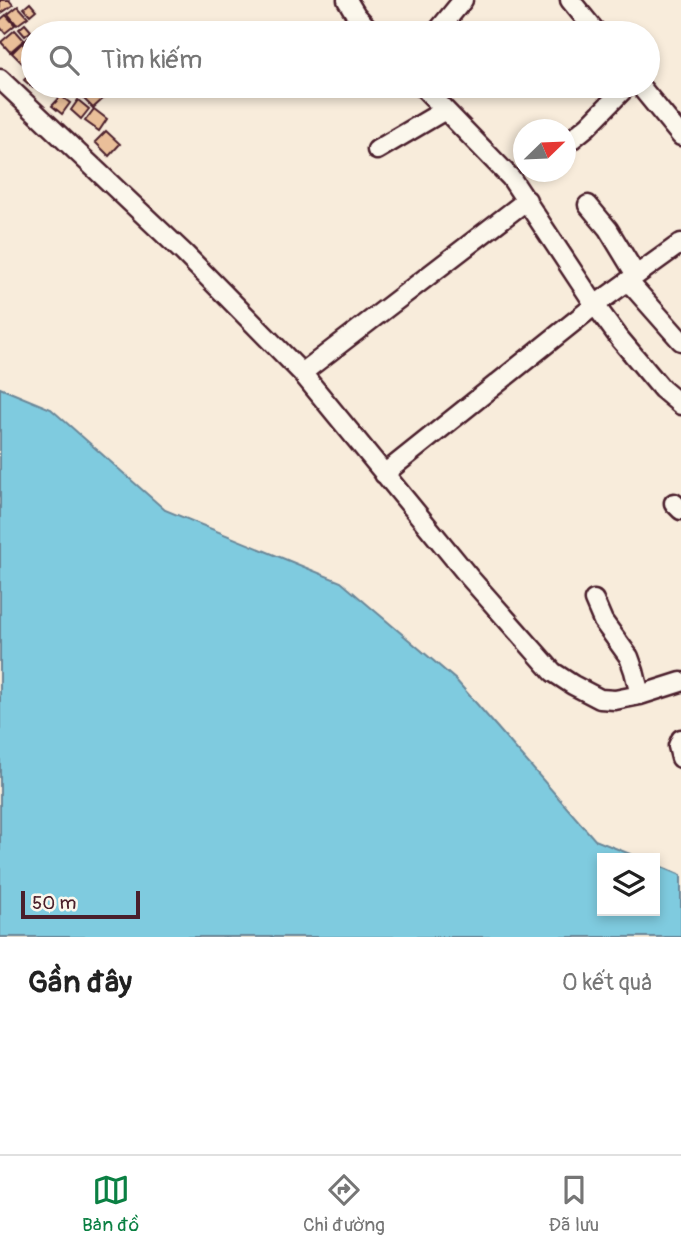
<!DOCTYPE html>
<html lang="vi">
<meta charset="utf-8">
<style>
:root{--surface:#fff;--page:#f2f2f2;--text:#222;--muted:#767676;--line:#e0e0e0;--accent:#0b8043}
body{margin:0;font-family:Pangolin,sans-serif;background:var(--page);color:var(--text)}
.controls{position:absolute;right:21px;bottom:21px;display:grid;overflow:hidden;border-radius:0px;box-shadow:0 4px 10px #0003}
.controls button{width:63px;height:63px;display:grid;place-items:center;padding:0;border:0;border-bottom:2px solid var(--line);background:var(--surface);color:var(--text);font:35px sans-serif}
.compass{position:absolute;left:513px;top:119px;width:63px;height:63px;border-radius:50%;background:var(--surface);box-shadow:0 4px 10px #0003;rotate:67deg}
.scale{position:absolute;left:21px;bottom:18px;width:119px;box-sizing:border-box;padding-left:7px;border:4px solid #4a1f2b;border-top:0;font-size:19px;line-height:24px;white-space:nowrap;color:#4a1f2b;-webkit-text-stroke:5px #fbf7ec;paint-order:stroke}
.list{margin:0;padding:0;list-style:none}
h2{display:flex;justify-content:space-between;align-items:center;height:91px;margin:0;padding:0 28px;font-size:30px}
h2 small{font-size:23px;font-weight:400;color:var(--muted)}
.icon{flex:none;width:38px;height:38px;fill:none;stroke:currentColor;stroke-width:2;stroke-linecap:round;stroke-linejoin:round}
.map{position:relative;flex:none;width:681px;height:937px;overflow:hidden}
.search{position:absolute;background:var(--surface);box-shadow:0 4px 10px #0003;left:21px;right:21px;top:21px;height:77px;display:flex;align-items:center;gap:18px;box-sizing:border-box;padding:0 24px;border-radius:38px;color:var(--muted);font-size:26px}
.sheet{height:217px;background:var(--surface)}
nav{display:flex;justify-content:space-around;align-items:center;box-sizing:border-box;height:98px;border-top:2px solid var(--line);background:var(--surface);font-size:19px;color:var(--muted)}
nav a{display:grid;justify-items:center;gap:4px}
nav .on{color:var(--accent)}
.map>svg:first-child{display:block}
.water{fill:#7fcbdf;stroke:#6a8697;stroke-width:2}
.building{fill:#eabf99;stroke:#4a1f2b;stroke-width:2}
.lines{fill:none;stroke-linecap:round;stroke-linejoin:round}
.minor-casing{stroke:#4a1f2b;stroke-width:23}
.minor{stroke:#fbf7ec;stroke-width:18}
</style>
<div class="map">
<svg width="681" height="937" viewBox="0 0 681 937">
<rect width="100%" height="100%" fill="#f8ecdb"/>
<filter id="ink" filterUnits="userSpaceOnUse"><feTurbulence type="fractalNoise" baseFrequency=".0143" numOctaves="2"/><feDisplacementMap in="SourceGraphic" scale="14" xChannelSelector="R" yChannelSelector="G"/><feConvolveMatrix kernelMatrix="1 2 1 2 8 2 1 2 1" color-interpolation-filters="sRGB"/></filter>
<g filter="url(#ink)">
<path class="water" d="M0,388L51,409L165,510L341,582L456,680L595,840L640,858H602V911H655V864L681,875V937H0Z"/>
<path class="building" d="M0,0H9L13,5L0,14Z
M30,3L36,10L30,15L24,8Z
M18,6L28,17L17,25L8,14Z
M6,15L15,25L5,33L0,27V20Z
M25,24L31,31L25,36L19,29Z
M15,30L24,40L10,52L1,42Z
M34,32L35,33H33V50L24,42Z
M22,43L33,54V65L29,70L12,53Z
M32,72L33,86H35L33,88L24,80Z
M89,86H92L104,98L93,108L80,95Z
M61,96L70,103L62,114L52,106Z
M78,100L89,109L81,119L71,110Z
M94,109L107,119L99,131L85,121Z
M106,131L120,144L109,156L95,142Z"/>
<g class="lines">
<g class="minor-casing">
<path id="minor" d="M347,0L356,15L372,33
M570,0L597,33
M436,33L463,0
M0,79L184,253L302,373L470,578L553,672L573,685L600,699L615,700L640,695L681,682
M422,86L511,178L595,305L620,339L662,389L681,405
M640,86L681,136
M566,144L588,126L627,86
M377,150L445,110
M588,205L608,229L636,275
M628,281L681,341
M302,373L527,200
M384,474L595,305L681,243
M674,503L681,510
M594,600L603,621L629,657L634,671L640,695
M681,739L678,746L681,758"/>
</g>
<use href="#minor" class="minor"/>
</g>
</g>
</svg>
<div class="controls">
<button><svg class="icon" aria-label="layers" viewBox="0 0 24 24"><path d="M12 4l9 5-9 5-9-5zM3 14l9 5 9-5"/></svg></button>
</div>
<svg class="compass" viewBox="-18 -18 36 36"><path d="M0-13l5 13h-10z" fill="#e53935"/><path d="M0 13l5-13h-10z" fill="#767676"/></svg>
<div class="scale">50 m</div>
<div class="search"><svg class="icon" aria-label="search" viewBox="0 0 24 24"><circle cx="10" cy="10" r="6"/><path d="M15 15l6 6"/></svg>Tìm kiếm</div>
</div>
<section class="sheet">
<h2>Gần đây<small>0 kết quả</small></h2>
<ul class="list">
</ul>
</section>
<nav>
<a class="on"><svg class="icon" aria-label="map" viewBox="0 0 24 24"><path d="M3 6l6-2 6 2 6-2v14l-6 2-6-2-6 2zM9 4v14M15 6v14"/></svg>Bản đồ</a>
<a><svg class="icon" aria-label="directions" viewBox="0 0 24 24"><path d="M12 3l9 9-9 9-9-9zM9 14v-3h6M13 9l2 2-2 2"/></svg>Chỉ đường</a>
<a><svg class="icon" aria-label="saved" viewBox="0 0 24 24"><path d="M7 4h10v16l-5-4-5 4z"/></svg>Đã lưu</a>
</nav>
